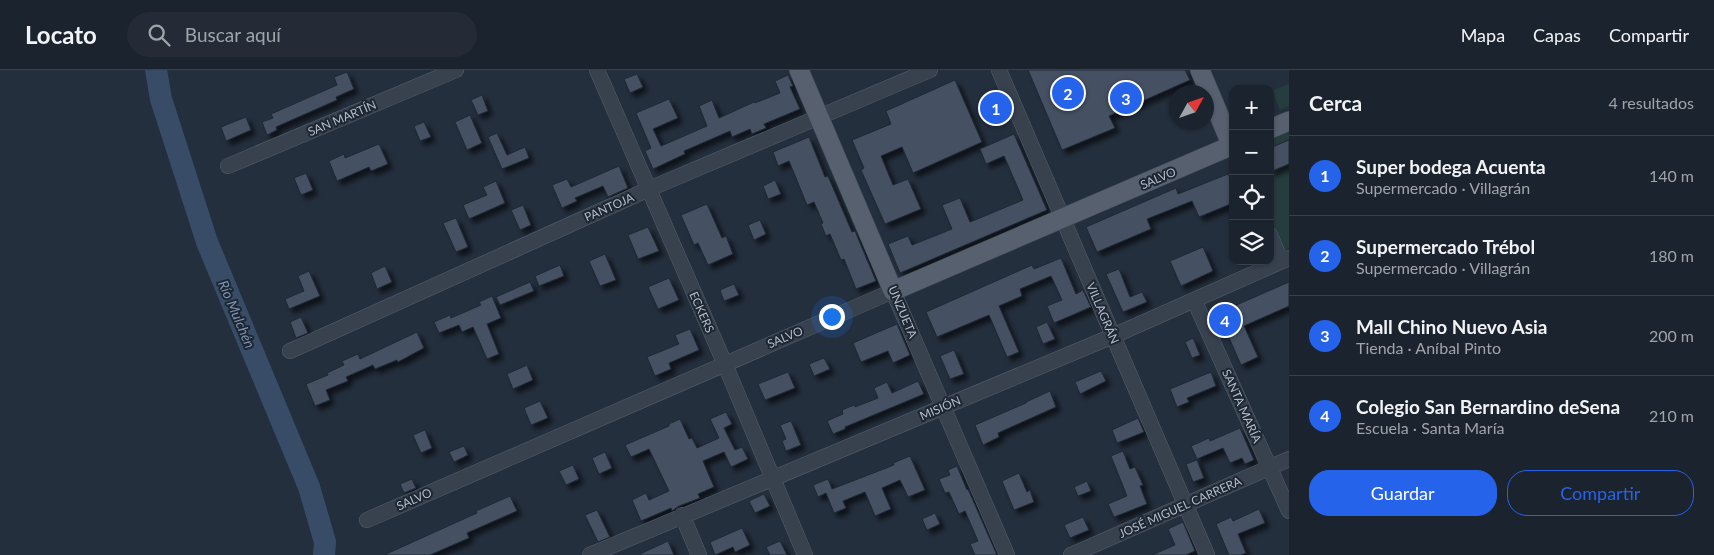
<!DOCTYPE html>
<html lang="es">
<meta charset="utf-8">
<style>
:root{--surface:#1b232e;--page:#242b36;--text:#f1f3f6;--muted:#a0a4aa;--line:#39404a;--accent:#2563eb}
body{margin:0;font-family:Lato,sans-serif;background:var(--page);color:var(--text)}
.controls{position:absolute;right:15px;top:15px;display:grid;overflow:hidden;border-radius:10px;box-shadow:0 1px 4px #0004}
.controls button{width:45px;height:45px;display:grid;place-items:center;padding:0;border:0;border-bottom:1px solid var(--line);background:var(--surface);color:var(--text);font:25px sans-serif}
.compass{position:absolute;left:1169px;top:15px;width:45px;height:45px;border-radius:50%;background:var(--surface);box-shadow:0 1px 4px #0004;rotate:50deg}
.you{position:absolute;left:831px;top:246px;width:18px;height:18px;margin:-12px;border:4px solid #fff;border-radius:50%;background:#1a73e8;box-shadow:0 0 0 8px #1a73e833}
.badge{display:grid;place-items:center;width:32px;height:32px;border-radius:50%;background:var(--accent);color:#fff;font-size:16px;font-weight:700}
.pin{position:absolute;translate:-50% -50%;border:2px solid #fff;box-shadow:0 1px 5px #0006}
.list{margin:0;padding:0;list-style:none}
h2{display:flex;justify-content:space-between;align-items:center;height:65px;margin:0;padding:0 20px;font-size:21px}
h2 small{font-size:16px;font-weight:400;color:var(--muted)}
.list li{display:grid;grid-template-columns:32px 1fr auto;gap:15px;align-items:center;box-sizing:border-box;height:80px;padding:0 20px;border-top:1px solid var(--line)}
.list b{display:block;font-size:19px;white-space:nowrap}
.list p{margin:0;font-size:16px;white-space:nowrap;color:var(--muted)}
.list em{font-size:16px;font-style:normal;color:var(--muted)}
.actions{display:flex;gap:10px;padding:15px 20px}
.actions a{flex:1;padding:11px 0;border:1px solid var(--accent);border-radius:20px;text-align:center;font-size:18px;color:var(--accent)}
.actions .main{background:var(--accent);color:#fff}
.icon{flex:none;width:28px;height:28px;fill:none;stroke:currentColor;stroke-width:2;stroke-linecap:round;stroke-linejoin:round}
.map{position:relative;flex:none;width:1289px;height:485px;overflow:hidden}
header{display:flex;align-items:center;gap:30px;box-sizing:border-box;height:70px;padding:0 25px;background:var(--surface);border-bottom:1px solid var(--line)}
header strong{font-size:24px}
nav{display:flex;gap:28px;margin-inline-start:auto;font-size:18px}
.search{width:350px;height:45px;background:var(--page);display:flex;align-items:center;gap:12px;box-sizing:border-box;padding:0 18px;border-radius:28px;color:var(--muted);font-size:19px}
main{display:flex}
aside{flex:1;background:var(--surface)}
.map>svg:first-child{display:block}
.green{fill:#263c3f}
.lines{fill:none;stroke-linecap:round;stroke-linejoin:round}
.river{stroke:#394c67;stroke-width:22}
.building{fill:#455162;stroke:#1f2835;filter:url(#shadow)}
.minor-casing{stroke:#565f6c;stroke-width:16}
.major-casing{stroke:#414a57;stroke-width:20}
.minor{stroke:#38414e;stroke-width:15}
.major{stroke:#56606e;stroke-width:19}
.labels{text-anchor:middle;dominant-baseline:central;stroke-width:4;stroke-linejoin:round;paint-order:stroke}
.street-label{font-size:12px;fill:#b4bcc9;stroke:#1d2633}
.water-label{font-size:14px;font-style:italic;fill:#7c92b1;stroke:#1d2633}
</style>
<header>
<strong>Locato</strong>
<div class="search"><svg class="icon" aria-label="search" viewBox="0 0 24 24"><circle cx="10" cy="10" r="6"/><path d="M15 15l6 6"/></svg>Buscar aquí</div>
<nav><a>Mapa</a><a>Capas</a><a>Compartir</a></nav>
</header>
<main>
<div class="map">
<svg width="1289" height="485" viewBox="0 0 1289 485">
<defs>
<filter id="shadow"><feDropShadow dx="4.5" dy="4.5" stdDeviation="2.5" flood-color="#0009"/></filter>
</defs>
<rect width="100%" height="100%" fill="#242f3e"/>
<path class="green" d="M1289,14V36L1280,40L1272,21Z
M1289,57V178L1282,181L1270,154V65Z"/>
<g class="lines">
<path class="river" d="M156,0L161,29L207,172L309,417L325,472L324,485"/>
</g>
<path class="building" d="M1028,0H1185L1190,10L1109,46L1115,58L1062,80Z
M347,2L354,19L336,27L337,30L276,57L277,60L267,65L262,52L273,48L271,44L337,15L334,7Z
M637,4L643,17L630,23L624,9Z
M788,5L793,16L790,17L800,39L764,54L766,58L752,64L750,59L732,67L730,61L684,81L685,84L653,99L645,81L651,78L636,43L669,29L678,48L653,59L661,76L707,56L699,36L712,30L719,48L754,32L755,33L780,23L775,11Z
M955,10L982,72L913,103L902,77L881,86L893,115L908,109L921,139L885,154L861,100L864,98L852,70L891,54L886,41Z
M482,25L488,41L478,45L471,30Z
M470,45L482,73L467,80L455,52Z
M246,47L251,60L226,71L221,57Z
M424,52L431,67L420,71L414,56Z
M497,63L507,85L525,77L529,88L502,99L488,67Z
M1014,64L1047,140L900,203L888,174L908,166L912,175L952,159L942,135L960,128L970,152L1023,130L1004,86L986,94L980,79Z
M809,67L825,107L828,106L852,162L855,161L876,211L856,219L844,189L841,190L830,164L826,166L821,154L823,153L814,132L807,135L789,91L778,96L773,82Z
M1289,70V94L1270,102V78Z
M379,74L388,94L371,101L369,97L337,111L329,91L344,84L345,88Z
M619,96L628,118L608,127L603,116L575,128L577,131L562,138L552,115L567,109L571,117Z
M306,103L313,120L301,125L294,108Z
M1228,104L1233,114V133L1199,147L1192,131L1147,149L1151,159L1097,182L1086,157L1176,118L1178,124Z
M775,110L781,124L768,129L763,116Z
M496,111L505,133L469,149L463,135L487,125L483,117Z
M707,134L722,168L726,166L733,184L708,195L698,173L694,175L681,145Z
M523,135L531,155L520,160L511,140Z
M456,148L468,177L456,182L443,153Z
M760,150L766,164L754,170L748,155Z
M648,157L659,181L638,189L628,165Z
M1203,177L1213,201L1181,216L1170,191Z
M605,184L616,210L600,216L589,191Z
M1061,188L1076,224L1083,220L1091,237L1054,253L1047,236L1062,230L1051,206L1020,219L1022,226L999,236L1019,282L1007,287L989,245L937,267L926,242L1032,195L1034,199Z
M560,195L564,206L539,216L535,206Z
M385,196L392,212L377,219L371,203Z
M1119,199L1130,227L1142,222L1147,232L1123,242L1106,204Z
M309,201L320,226L289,239L285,229L304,221L298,206Z
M669,208L679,230L658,239L648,217Z
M530,212L534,221L500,235L496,227Z
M1289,212V236L1244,256L1258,287L1241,295L1218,243Z
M734,214L739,225L724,231L720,220Z
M492,226L501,248L487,254L499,284L487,289L473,257L462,262L459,255L439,263L434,252L450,245L451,248L481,235L479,232Z
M301,247L308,263L296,268L290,252Z
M1047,252L1055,269L1043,274L1036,257Z
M897,254L910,285L893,293L888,281L861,292L853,273Z
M690,259L699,280L669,293L671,299L655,306L647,287L679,274L675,265Z
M417,262L424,278L398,292L397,290L375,299L373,295L346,307L348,311L326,320L330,330L315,336L306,314L328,305L327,303L344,295L342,291L358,284L360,289Z
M1193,268L1200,285L1192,288L1185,272Z
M954,280L964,304L950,309L940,286Z
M824,288L830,299L814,306L809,294Z
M527,295L533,310L513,319L507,304Z
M1101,301L1106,311L1080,324L1075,312Z
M788,302L795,318L765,330L758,314Z
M1211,302L1216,316L1187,328L1189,332L1177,337L1170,319Z
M918,311L924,324L845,357V359L833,364L827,351L843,344L842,340L854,335L855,337L878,328L874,318L887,312L892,323Z
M1050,321L1056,337L998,363L999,367L983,375L975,355L1026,333V332Z
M540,331L548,348L531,355L524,338Z
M726,342L732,354L724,358L735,380L742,377L748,389L731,397L724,382L703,391L714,417L698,424L700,428L679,436L672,441L671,438L641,451L632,430L646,423L649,430L669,421L649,379L631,387L625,375L669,356V354L680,349L689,369L692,368L697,378L719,368L710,349Z
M1138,348L1144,362L1117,373L1112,360Z
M791,351L801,375L786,381L782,371L786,369L780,355Z
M1240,358L1254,390L1245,394L1242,388L1230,393L1223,378L1197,389L1191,376L1209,368L1210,371Z
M425,360L432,378L421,383L413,365Z
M464,376L468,385L454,392L449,382Z
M1123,381L1130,399L1135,397L1143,415L1140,416L1147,434L1114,447L1108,434L1127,426L1111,386Z
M605,382L612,398L599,404L592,388Z
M910,386L925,420L908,427L900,410L882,418L891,439L875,446L865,422L843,431L846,438L834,443L826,423L818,427L813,415L828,409L832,419L894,395L893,393Z
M1197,390L1204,408L1193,412L1186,394Z
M573,395L579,409L566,415L559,401Z
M957,396L967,420L968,419L997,485H975L970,474L978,471L965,441L959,444L949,422L945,423L939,409L950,405L948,400Z
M1019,403L1027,422L1030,420L1034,432L1014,440L1002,411Z
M412,409L416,418L404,423L400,414Z
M1087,411L1091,421L1078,426L1074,417Z
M764,424L770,436L755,443L749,431Z
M510,426L517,441L467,463L469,468L430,485H384L477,443L476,441Z
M1259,439L1265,453L1238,464L1246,483L1241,485H1229L1216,454L1231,447L1233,451Z
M597,440L610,467L598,472L585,445Z
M935,443L940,454L927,460L922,449Z
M1083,447L1089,460L1070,468L1064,455Z
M1183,452L1195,481L1186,485H1152L1175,475L1168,459Z
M742,458L750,475L735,482L733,477L715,485L710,472Z
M668,471L674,485H638Z
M780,471L787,485H770L766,477Z"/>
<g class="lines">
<g class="minor-casing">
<path id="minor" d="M597,0L721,285L805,485
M999,0L1207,485
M228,96L456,0
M1270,165L1281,191
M1194,230L1289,441
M290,281L649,119L930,0
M682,445L699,485
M367,450L893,221L1007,485
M590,485L1113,266L1289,188
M1071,485L1289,389"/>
</g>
<g class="major-casing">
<path id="major" d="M799,0L893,221L1233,75
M1200,0L1232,76
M1270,59L1289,51"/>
</g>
<use href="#minor" class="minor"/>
<use href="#major" class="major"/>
</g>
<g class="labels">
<g class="street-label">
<text transform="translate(342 48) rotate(-23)">SAN MARTÍN</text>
<text transform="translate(1158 108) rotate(-23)">SALVO</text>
<text transform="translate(609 137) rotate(-24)">PANTOJA</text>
<text transform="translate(702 242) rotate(66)">ECKERS</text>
<text transform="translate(903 242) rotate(67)">UNZUETA</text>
<text transform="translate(1103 243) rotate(67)">VILLAGRÁN</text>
<text transform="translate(785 267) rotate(-23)">SALVO</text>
<text transform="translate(1242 336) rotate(66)">SANTA MARÍA</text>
<text transform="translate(940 338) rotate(-23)">MISIÓN</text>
<text transform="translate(414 429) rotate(-24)">SALVO</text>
<text transform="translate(1180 437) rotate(-24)">JOSÉ MIGUEL CARRERA</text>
</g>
<g class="water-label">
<text transform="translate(237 244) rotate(67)">Río Mulchén</text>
</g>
</g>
</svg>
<div class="controls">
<button>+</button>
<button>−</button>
<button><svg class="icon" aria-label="locate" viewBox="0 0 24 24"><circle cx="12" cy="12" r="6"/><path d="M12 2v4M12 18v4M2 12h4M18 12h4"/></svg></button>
<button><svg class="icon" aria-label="layers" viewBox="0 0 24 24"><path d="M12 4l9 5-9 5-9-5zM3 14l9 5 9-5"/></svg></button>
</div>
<svg class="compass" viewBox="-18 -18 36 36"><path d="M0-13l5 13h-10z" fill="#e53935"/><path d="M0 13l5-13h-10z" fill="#a0a4aa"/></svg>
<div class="you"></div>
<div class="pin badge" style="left:996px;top:38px">1</div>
<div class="pin badge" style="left:1068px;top:23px">2</div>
<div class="pin badge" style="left:1126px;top:28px">3</div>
<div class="pin badge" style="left:1225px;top:250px">4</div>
</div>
<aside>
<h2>Cerca<small>4 resultados</small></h2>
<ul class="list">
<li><span class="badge">1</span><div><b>Super bodega Acuenta</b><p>Supermercado · Villagrán</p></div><em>140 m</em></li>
<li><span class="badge">2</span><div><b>Supermercado Trébol</b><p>Supermercado · Villagrán</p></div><em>180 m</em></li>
<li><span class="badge">3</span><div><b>Mall Chino Nuevo Asia</b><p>Tienda · Aníbal Pinto</p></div><em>200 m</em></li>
<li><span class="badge">4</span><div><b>Colegio San Bernardino deSena</b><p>Escuela · Santa María</p></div><em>210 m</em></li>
</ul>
<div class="actions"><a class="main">Guardar</a><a>Compartir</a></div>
</aside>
</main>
